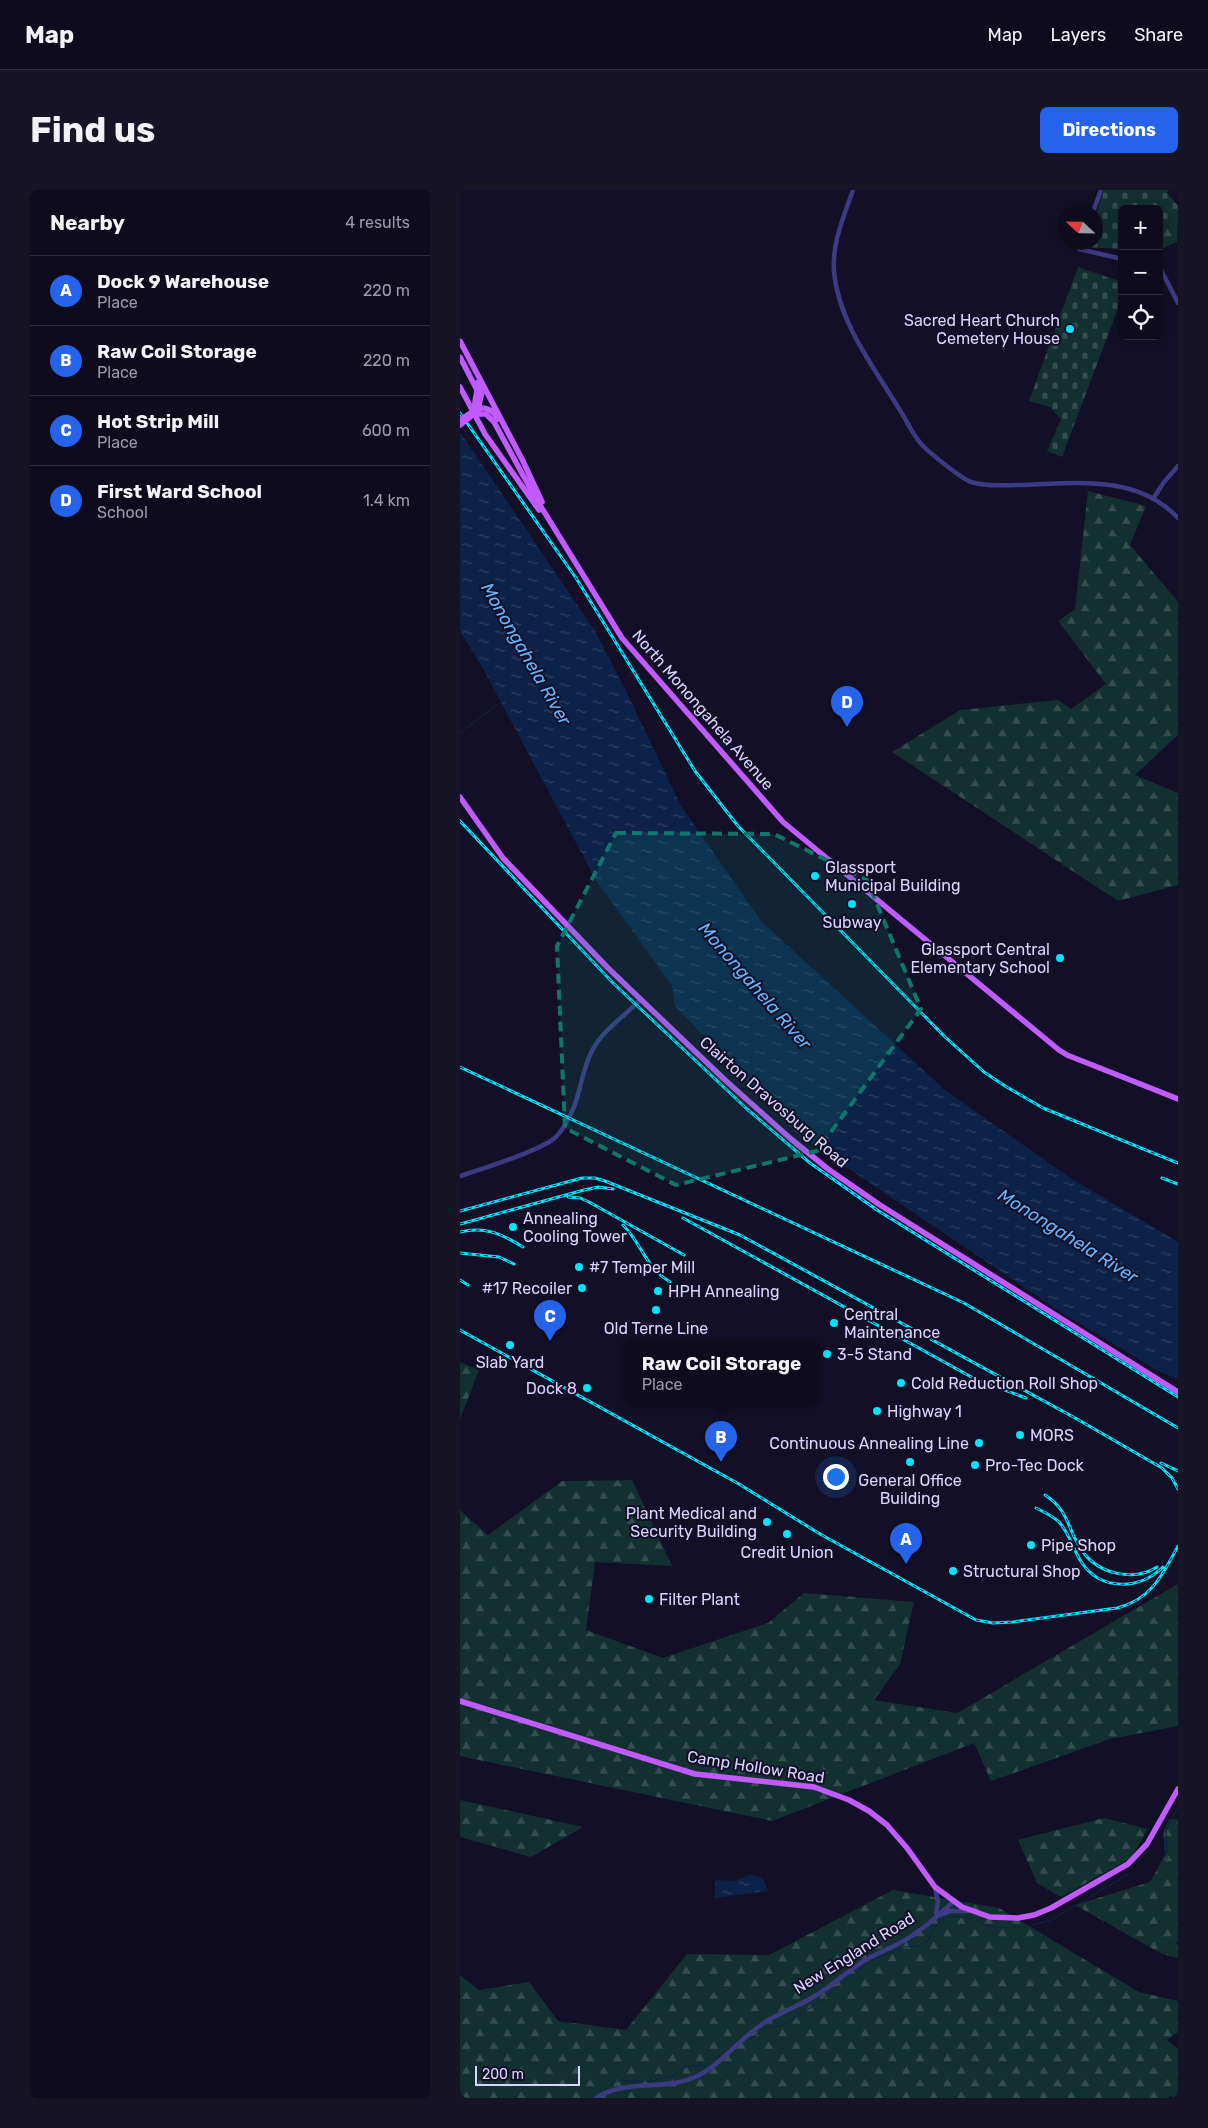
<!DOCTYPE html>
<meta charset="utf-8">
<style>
:root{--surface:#0e0b1c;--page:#171425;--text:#f1f3f6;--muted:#9b9ba3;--line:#2e2b3b;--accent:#2563eb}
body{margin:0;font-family:Rubik,sans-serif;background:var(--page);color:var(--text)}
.controls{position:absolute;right:15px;top:15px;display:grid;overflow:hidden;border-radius:8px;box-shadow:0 2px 12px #0003}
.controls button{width:45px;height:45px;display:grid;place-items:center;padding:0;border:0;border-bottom:1px solid var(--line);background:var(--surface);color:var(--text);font:25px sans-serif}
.compass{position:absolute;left:598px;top:15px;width:45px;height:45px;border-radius:50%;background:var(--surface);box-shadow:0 2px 12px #0003;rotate:292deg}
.scale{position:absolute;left:15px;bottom:12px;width:105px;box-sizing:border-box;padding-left:5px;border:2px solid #d9d4ff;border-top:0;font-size:14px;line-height:18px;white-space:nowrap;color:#d9d4ff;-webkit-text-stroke:4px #130f26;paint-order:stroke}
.you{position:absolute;left:375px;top:1286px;width:18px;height:18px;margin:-12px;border:4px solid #fff;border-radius:50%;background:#1a73e8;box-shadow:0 0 0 8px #1a73e833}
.badge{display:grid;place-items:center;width:32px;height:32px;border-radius:50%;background:var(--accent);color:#fff;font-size:16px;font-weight:700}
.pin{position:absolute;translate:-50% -41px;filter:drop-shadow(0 1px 2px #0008)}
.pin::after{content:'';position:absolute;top:26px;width:18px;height:15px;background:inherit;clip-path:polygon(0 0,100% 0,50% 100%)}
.popup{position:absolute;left:164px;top:1150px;width:195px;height:65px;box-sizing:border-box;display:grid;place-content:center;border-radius:8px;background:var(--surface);filter:drop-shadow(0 1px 4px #0005);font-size:16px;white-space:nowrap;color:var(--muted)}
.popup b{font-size:19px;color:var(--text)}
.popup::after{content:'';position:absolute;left:50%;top:100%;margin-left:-10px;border:10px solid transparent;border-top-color:var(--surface)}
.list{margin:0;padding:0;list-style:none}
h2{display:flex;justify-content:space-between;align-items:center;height:65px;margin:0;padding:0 20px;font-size:21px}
h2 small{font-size:16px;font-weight:400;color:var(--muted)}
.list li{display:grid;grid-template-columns:32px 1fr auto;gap:15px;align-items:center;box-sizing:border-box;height:70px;padding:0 20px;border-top:1px solid var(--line)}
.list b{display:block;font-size:19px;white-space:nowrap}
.list p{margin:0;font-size:16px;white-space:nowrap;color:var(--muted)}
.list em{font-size:16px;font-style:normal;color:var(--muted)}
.icon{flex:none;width:28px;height:28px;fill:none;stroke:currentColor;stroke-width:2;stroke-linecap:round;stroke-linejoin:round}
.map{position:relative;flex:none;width:718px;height:1908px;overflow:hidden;border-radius:8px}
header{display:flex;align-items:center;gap:30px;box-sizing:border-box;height:70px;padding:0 25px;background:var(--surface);border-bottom:1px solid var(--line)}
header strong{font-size:24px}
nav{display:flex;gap:28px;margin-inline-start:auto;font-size:18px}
.intro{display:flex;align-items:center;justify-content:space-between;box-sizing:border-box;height:120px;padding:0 30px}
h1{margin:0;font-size:35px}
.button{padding:12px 22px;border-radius:8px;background:var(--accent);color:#fff;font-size:18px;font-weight:700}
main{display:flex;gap:30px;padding:0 30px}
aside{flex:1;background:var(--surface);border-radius:8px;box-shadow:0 2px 12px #0003}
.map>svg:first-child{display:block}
.forest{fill:url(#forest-firs)}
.cemetery{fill:url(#cemetery-stones)}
.water{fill:url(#water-ripples)}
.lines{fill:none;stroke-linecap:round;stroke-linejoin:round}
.stream{stroke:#0c2248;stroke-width:1}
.minor{stroke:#3d3a85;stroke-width:4.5}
.major{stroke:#c25bff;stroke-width:5.5}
.rail-casing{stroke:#00e5ff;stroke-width:3}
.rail{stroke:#130f26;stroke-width:1;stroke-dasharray:4;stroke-linecap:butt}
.major-bridge{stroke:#c25bff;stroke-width:5.5}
.marked{fill:#0f766e;fill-opacity:0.2;stroke:#0f766e;stroke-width:4;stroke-dasharray:10 6;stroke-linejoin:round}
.poi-dot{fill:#00e5ff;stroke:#130f26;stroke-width:2}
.labels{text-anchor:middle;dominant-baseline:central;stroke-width:4;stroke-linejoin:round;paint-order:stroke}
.poi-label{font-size:16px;fill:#d9d4ff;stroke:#130f26;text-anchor:start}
.street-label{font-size:16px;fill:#d9d4ff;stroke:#130f26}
.water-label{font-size:18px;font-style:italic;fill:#62b6ff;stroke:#130f26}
</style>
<header>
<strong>Map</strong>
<nav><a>Map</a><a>Layers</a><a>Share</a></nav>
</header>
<div class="intro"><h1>Find us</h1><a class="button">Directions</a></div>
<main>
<aside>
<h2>Nearby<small>4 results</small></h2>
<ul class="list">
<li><span class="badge">A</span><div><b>Dock 9 Warehouse</b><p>Place</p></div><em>220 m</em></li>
<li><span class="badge">B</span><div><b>Raw Coil Storage</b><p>Place</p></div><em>220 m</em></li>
<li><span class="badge">C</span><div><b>Hot Strip Mill</b><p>Place</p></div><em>600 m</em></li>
<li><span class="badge">D</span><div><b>First Ward School</b><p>School</p></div><em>1.4 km</em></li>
</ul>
</aside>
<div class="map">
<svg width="718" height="1908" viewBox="0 0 718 1908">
<defs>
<pattern id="forest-firs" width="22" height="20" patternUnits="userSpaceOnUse" patternTransform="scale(1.25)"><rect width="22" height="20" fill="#12302f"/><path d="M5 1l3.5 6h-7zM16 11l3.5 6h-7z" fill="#344d4e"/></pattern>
<pattern id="cemetery-stones" width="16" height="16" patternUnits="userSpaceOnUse" patternTransform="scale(1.25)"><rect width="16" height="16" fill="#12302f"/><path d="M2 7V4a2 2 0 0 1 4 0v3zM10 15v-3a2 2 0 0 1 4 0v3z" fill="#344d4e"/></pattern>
<pattern id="water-ripples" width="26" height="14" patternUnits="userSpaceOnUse" patternTransform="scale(1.25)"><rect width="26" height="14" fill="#0c2248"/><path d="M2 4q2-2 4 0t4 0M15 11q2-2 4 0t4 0" fill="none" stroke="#2f4163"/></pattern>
</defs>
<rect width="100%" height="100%" fill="#130f26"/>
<path class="forest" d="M718,22L717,52L699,60V46Z
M628,301L686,316L670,355L718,412V545L675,585L718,603V695L658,711L432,562L500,520L598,510L611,519L646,494L598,431L615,419Z
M0,1172L19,1180L0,1229Z
M172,1290L212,1376L135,1372L126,1440L203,1468L308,1433L344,1403L454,1412L440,1474L414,1510L497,1523L718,1394V1536L650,1549L531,1591L514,1553L312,1631L0,1566V1320L28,1345L102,1291Z
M0,1611V1610L123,1637L71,1667L0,1647Z
M644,1628L688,1639L671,1668L601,1707L577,1693L558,1650Z
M709,1629H718V1751L716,1753L718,1755V1768L702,1764L615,1715L690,1692L705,1665L703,1642Z
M433,1700L539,1718L679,1802L718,1811V1842L707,1850L718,1859V1908L709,1906V1908H0V1785L19,1800L69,1792L98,1831L166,1840L227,1764L309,1765Z"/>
<path class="cemetery" d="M644,0H709L707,3L718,16V22L699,46V19H662V59L623,57L625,53L636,52V24Z
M618,77L662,92V108L602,267L587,261L601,229L590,217L569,211Z"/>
<path class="water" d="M0,242L135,441L165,499L221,616L301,731L486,901L612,989L718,1052V1189L700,1182L599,1121L336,943L215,816L212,796L136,690L22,477L0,441Z
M291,1684L303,1689L308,1701L255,1708V1690L276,1691Z"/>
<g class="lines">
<path class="stream" d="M0,543L41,512
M700,1673L707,1669L706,1640L718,1617
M287,1851L307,1838L324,1835L359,1812L412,1770L445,1757L459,1756L467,1752L478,1733L486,1728L494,1726L508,1728L528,1736L550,1738L565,1737L591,1730L670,1683
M150,1896L154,1891H192L212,1886L225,1877L247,1875L248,1869L257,1867L264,1862
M146,1908L147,1906"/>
<path class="minor" d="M393,0C384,26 372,52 374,81C378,131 413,176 438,217C446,229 453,246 463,256C470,263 502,289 511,292C527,297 544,295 560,295C615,293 677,284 718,328
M633,22L641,0
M621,52L619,59L662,69
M699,76L718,113
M693,309L704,292L718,276
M0,986C22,979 81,961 96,947C104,939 109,928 114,917C121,899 123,876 133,859C144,839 165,826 181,809
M475,1697L478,1712L476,1724
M480,1725L491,1721H509
M136,1908C165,1889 203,1901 235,1887C262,1875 280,1847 307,1831C324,1821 343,1814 360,1803C377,1792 392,1777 409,1768C424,1760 439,1755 453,1745C467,1736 481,1723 494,1711"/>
<path class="major" d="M0,151L63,271L82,312
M0,167L17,200L14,218
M0,197L25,244L79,320
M18,219L22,202L18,192
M15,220C25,215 33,220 38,229
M17,224H26L34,232L75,307L162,448L323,632L599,860L607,865L718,909
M0,607L43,668L148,778L265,890L331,949L368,979L420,1015L718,1202
M0,1511L235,1584L354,1597L389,1610L409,1621L427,1635L447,1658L475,1697L502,1717L530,1727L558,1728L574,1725L591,1718L668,1674L687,1654L718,1599"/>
<g class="rail-casing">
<path id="rail" d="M0,223L116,388L235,581L278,636L484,846L524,882L545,896L583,918L718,973
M0,631L153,793L287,919L350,973L417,1020L718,1207
M0,877L504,1113L718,1238
M702,988L718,994
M108,1007L120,1008L129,1012L224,1065
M0,1021L122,988H135L145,991L280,1045L617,1229L702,1278L712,1288L718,1299
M223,1028L515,1189L566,1208
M0,1034L124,1000L138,997L153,999
M163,1035C182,1054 185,1077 210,1092
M0,1042C25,1036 42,1044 63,1057
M0,1063L39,1067L54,1074
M0,1090L8,1095
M0,1140L279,1294L360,1344L516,1430L533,1433L553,1432L657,1418C691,1410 703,1384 718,1356
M701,1273L718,1281
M585,1305C611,1322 607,1341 623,1362C639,1384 674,1392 697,1377
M576,1318C584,1322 593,1326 599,1332C610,1344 613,1360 622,1373C641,1401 680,1400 703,1377"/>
</g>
<use href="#rail" class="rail"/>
<path class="major-bridge" d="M0,230L15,220
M0,235L16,222"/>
</g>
<path class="marked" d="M156,643L314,644L407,690L461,819L357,961L216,995L105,938L97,756Z"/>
<g class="poi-dot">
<circle cx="610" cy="139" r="5"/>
<circle cx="355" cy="686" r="5"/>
<circle cx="392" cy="714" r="5"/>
<circle cx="600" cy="768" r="5"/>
<circle cx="53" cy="1037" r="5"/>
<circle cx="119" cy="1077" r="5"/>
<circle cx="122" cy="1098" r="5"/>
<circle cx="198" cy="1101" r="5"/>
<circle cx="196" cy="1120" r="5"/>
<circle cx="374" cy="1133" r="5"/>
<circle cx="50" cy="1155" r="5"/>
<circle cx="367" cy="1164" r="5"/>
<circle cx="441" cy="1193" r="5"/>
<circle cx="127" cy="1198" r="5"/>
<circle cx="417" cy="1221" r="5"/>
<circle cx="560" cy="1245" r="5"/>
<circle cx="519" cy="1253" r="5"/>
<circle cx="450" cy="1272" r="5"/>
<circle cx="515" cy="1275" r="5"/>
<circle cx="307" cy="1332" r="5"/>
<circle cx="327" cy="1344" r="5"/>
<circle cx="571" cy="1355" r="5"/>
<circle cx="493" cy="1381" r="5"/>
<circle cx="189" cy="1409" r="5"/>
</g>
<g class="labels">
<g class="poi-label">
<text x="600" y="130" text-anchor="end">Sacred Heart Church<tspan x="600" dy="18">Cemetery House</tspan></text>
<text x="365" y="677">Glassport<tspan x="365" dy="18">Municipal Building</tspan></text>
<text x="392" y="732" text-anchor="middle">Subway</text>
<text x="590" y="759" text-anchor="end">Glassport Central<tspan x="590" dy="18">Elementary School</tspan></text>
<text x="63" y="1028">Annealing<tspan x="63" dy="18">Cooling Tower</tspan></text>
<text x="129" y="1077">#7 Temper Mill</text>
<text x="112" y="1098" text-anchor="end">#17 Recoiler</text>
<text x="208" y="1101">HPH Annealing</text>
<text x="384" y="1124">Central<tspan x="384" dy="18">Maintenance</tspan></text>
<text x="196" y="1138" text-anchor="middle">Old Terne Line</text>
<text x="377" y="1164">3-5 Stand</text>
<text x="50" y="1172" text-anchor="middle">Slab Yard</text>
<text x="451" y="1193">Cold Reduction Roll Shop</text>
<text x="117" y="1198" text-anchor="end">Dock 8</text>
<text x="427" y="1221">Highway 1</text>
<text x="570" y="1245">MORS</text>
<text x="509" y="1253" text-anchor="end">Continuous Annealing Line</text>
<text x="525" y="1275">Pro-Tec Dock</text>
<text x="450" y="1290" text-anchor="middle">General Office<tspan x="450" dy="18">Building</tspan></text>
<text x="297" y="1323" text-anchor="end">Plant Medical and<tspan x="297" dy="18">Security Building</tspan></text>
<text x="581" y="1355">Pipe Shop</text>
<text x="327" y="1362" text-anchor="middle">Credit Union</text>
<text x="503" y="1381">Structural Shop</text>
<text x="199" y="1409">Filter Plant</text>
</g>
<g class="street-label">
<text transform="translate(243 520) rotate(49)">North Monongahela Avenue</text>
<text transform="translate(314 912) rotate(41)">Clairton Dravosburg Road</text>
<text transform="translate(296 1577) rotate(9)">Camp Hollow Road</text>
<text transform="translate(394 1763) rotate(-32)">New England Road</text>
</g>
<g class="water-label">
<text transform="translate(66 464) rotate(60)">Monongahela River</text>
<text transform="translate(295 796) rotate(49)">Monongahela River</text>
<text transform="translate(608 1046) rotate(32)">Monongahela River</text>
</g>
</g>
</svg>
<div class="controls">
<button>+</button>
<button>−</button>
<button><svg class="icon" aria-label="locate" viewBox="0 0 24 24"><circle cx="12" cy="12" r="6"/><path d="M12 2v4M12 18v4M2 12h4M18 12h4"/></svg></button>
</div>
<svg class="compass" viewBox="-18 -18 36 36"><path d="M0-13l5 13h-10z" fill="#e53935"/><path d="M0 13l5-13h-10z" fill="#9b9ba3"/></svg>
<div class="scale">200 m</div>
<div class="you"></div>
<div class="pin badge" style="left:446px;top:1374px">A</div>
<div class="pin badge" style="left:261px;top:1272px">B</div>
<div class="popup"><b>Raw Coil Storage</b>Place</div>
<div class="pin badge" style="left:90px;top:1151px">C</div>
<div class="pin badge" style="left:387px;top:537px">D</div>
</div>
</main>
